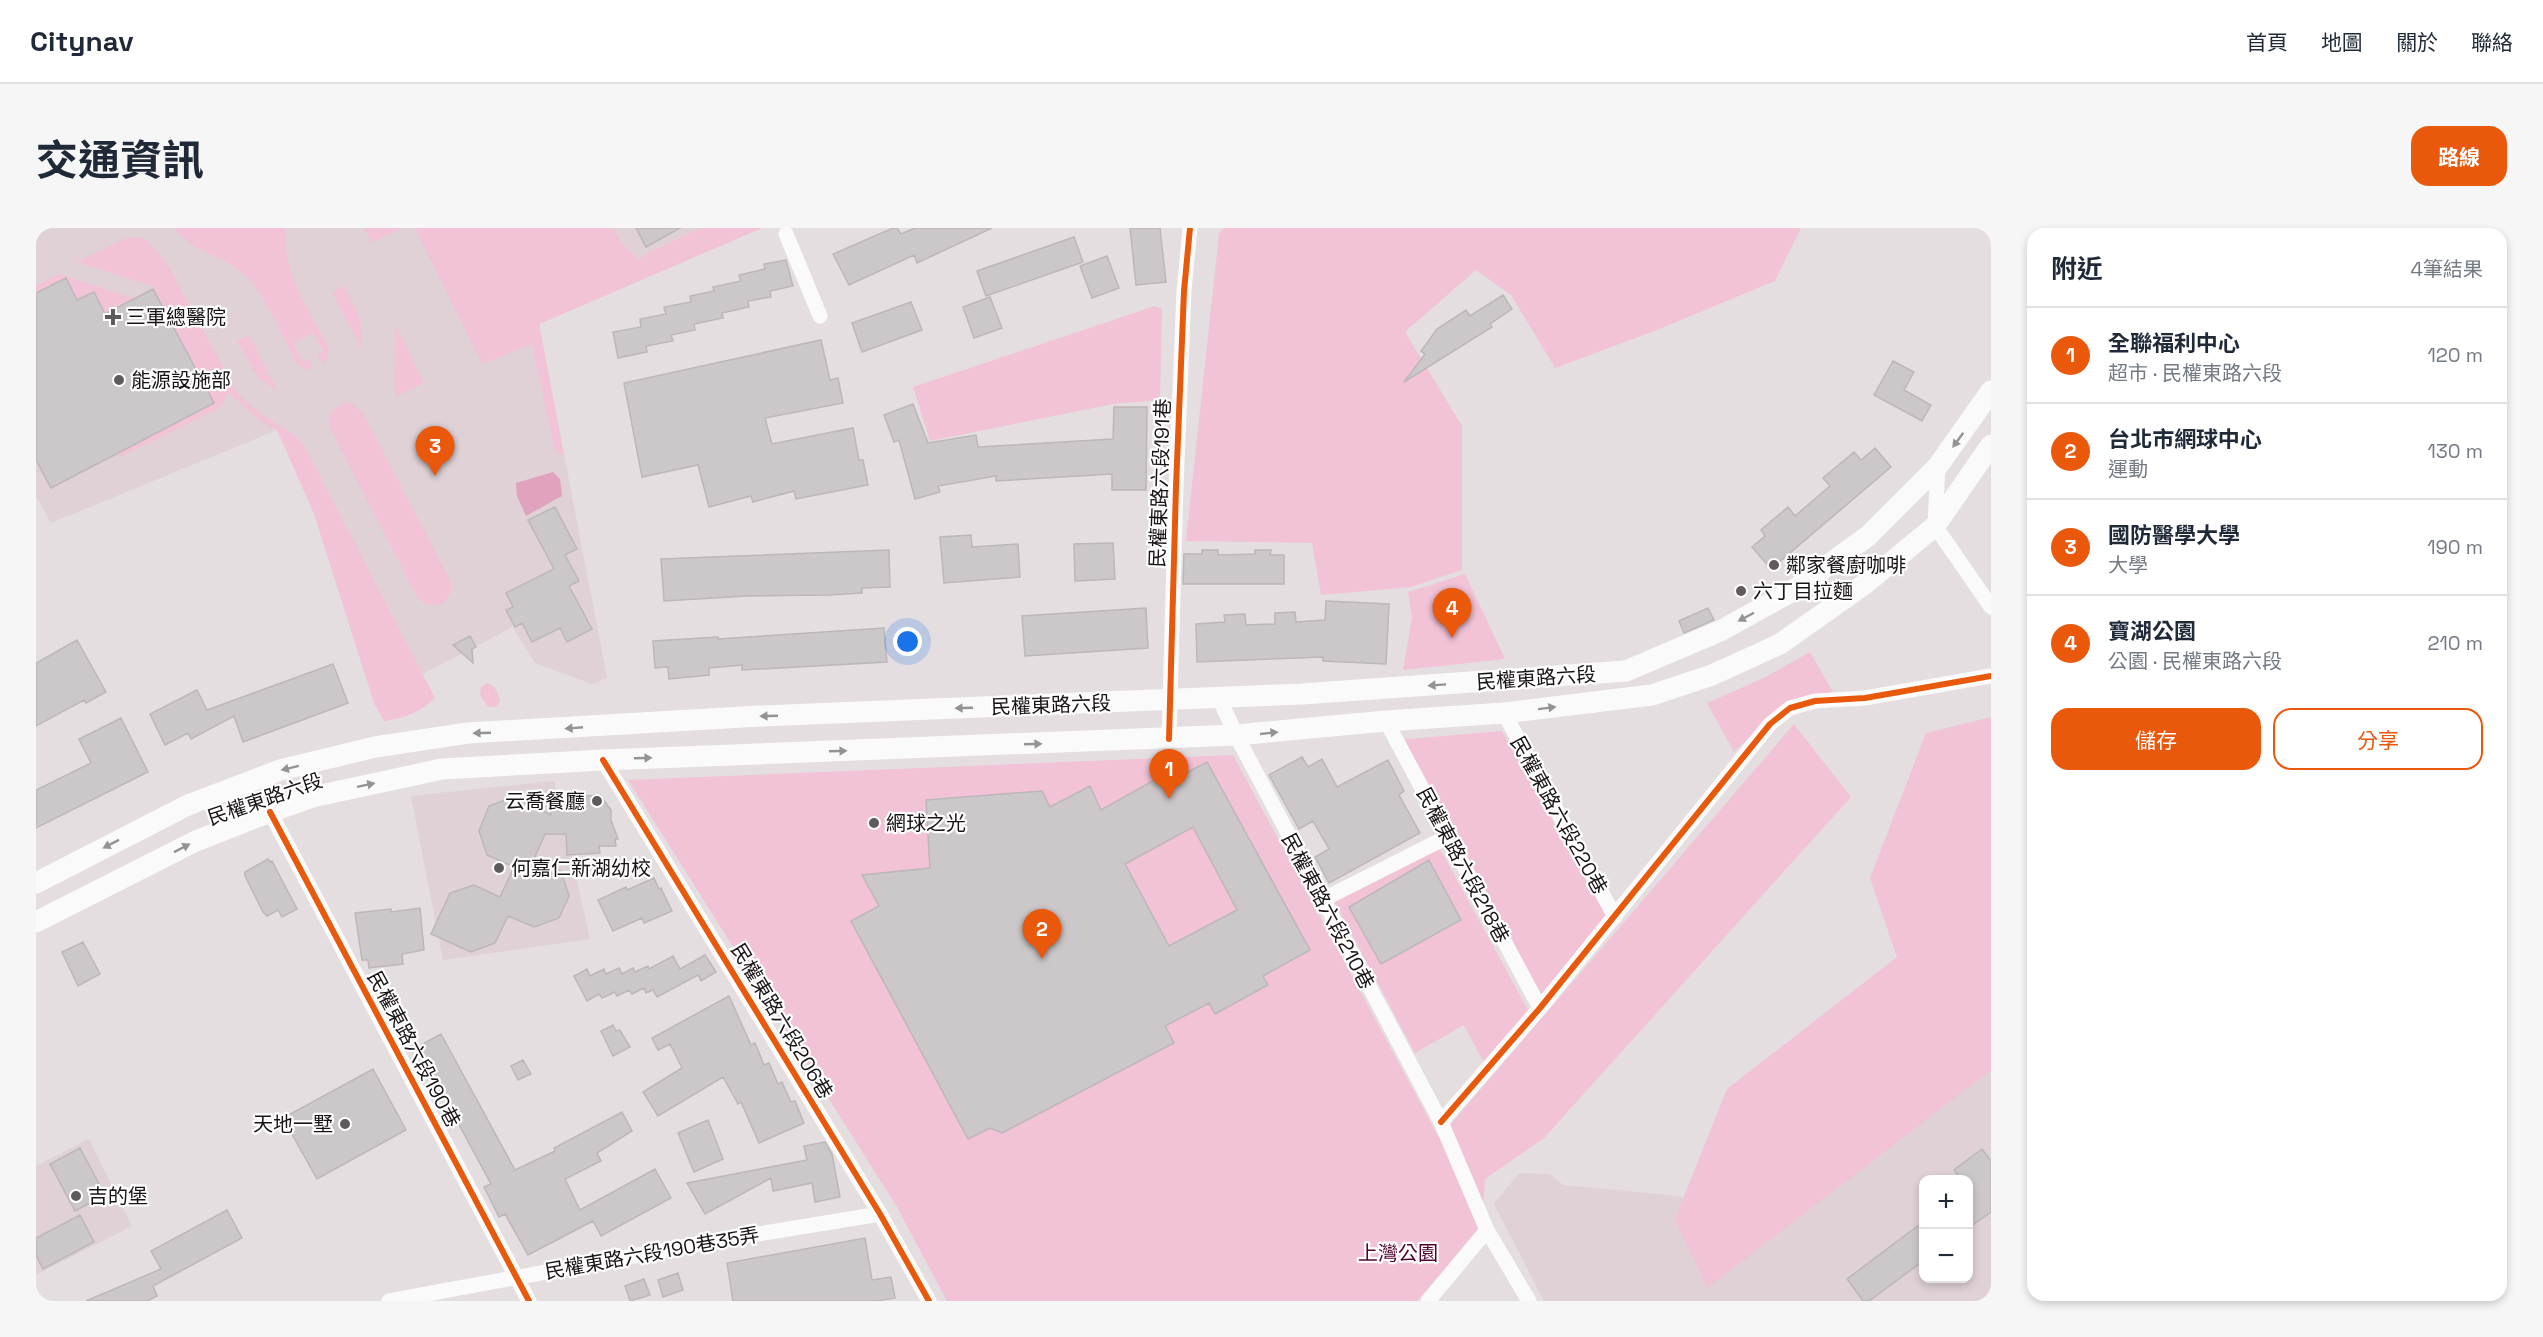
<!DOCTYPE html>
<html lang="zh-TW">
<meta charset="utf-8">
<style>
:root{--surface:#fff;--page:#f6f6f7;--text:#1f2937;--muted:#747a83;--line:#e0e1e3;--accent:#ea580c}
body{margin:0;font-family:"Space Grotesk","Noto Sans TC",sans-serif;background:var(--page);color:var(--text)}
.controls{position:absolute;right:18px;bottom:18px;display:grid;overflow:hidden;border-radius:12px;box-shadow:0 3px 9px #0003}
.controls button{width:54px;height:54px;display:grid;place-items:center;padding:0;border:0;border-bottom:2px solid var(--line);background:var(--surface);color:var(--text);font:30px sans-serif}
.you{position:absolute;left:872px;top:414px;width:21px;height:21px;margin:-15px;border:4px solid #fff;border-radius:50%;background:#1a73e8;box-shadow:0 0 0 9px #1a73e833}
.badge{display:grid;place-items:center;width:39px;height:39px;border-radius:50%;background:var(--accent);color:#fff;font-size:20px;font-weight:700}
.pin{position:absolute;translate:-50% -50px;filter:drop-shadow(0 2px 3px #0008)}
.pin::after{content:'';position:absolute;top:32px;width:21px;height:18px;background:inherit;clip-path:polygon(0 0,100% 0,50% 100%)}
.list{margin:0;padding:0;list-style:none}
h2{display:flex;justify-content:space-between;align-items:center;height:78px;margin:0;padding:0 24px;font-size:26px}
h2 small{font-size:20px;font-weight:400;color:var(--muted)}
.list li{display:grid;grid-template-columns:39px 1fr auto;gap:18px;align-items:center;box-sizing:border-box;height:96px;padding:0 24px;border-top:2px solid var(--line)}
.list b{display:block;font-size:22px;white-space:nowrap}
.list p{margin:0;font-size:20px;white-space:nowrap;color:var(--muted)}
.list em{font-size:20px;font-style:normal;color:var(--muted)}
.actions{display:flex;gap:12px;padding:18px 24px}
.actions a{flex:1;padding:14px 0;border:2px solid var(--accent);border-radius:18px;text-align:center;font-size:21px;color:var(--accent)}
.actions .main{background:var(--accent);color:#fff}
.map{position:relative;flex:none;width:1955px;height:1073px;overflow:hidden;border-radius:18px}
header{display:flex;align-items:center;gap:36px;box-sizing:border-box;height:84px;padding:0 30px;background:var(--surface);border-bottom:2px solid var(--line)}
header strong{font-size:28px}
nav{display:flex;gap:33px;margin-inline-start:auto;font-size:21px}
.intro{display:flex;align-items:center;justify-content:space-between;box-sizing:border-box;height:144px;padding:0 36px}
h1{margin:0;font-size:42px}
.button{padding:15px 27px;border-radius:18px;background:var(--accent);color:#fff;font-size:21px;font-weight:700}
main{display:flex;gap:36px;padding:0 36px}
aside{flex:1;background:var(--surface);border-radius:18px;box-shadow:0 3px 9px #0003}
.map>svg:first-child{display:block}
.built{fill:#dfd1d6;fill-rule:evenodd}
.green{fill:#f2c2d6}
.water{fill:#e0a2bc}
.building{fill:#ccc7c9;stroke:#bcb7b9;stroke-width:1.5;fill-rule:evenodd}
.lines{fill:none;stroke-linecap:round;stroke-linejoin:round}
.street{stroke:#fbfafa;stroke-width:15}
.secondary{stroke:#fbfafa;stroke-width:21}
.cycleway-casing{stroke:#fff;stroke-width:10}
.cycleway{stroke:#e8590c;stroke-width:6}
.oneway{fill:#959293}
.poi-dot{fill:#5f5a5c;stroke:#fff;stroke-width:2}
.labels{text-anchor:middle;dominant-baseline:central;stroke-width:4.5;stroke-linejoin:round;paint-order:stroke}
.poi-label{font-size:20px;fill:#181315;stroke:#fff;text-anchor:start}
.street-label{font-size:20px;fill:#181315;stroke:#fff}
.park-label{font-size:20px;fill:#50012e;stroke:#fff}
</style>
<header>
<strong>Citynav</strong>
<nav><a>首頁</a><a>地圖</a><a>關於</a><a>聯絡</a></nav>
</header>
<div class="intro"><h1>交通資訊</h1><a class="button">路線</a></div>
<main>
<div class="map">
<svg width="1955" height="1073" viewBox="0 0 1955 1073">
<rect width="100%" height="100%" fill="#e4dee0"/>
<path class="built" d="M0,0H726L503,96L571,450L556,456L499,435L477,399L385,447L283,290L241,202L15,295L0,268Z
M518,553L554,711L407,732L375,568Z
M1955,821V1073H1508L1458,976L1483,945L1514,946L1527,957L1643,968L1702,993ZM1888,952H1932V1050H1888Z
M53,911L96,998L0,1047V938Z"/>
<path class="green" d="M138,0H250C245,43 273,82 292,118C293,125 292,131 287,136L281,127L287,123L277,105L257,116L267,134L273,131L278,141H269L260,135C244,104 230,65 204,43C183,26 153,23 138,0Z
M329,0H366L335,15Z
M379,0H577L584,13L603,32L608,27L664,0H726L503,96L528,227L519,224L496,116L446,136Z
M1188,0H1765L1739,53L1621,102L1519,140L1475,67L1440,42L1369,104L1426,198V342L1375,359L1285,367L1276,315L1150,313L1183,6Z
M99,9L110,11L131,35L201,165L226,187L257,206L268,217L399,470C383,485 369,490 348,493L338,475L278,286L241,202L223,192L193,165L183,180L84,229L81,225L178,175L153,128L148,126L151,124L130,83L103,96L69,86L58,64L35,75L36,61L30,50L0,65V57L23,46L127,80L117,61L119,59L40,34L88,11Z
M308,58C319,78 329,96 325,120L296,64Z
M1119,78L1126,81L1124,172L1077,176L894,213L877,159Z
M360,97L388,155L359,169Z
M213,107L242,163L223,151L201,113Z
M309,175L316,176L326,183L415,354V365L406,376L392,377L382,371L294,200C291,187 297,179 309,175Z
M1429,346L1469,431L1367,442L1376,390L1372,364Z
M1774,424L1797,464L1750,474L1698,524L1671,475L1728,450Z
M452,455C459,458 462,465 464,472L460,479H452L444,467L445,459Z
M1955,489V842L1671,1060L1639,991L1691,861L1861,729L1834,650L1890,505Z
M1758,496L1815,569L1508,910L1449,951L1446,998L1381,1073H911L861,979L592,552L1197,527L1403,910Z
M1466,503L1571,689L1501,771L1360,512Z
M1403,619L1492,782L1448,835L1428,797L1379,825L1298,673Z"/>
<path class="water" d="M517,244L524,251L526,268L490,288L481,268L480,255Z"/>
<path class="building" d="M600,0H644L610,19Z
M857,0H861L865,6L879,0H956L881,35L878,27L813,57L797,26Z
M1094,0H1124L1130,54L1100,57Z
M1038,9L1047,34L950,68L941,43Z
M1071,28L1083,60L1056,70L1044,38Z
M750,32L757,58L734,63L735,69L712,73L713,79L686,85L687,90L658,96L659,102L635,107L637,113L610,118L611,124L582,130L577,104L605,99L604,91L630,86L628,79L655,74L654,68L678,63L677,59L705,53L703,47L729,41L728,36Z
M30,50L41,72L58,64L69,86L117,61L178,175L15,260L0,232V65Z
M1467,67L1476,81L1454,96L1456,99L1368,154L1389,126L1385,123L1401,101L1430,82L1434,88Z
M954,69L966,100L938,110L927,79Z
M875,74L886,102L826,124L816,95Z
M785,112L794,152L802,150L807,175L729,190L736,216L817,200L823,232H827L832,257L760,271L758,263L717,274L715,268L673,279L662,237L606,249L588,155Z
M1857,133L1878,144L1868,162L1895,177L1886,193L1838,167Z
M877,176L892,215L940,207L942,219L1077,211L1078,179H1111L1110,262H1076V246L960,253V248L902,258L904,264L879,271L863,212L858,214L848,187Z
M1839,220L1855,239L1735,341L1716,319L1729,308L1725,302L1752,279L1759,288L1794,258L1787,250L1818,224L1825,232Z
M519,279L541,321L529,327L543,353L533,358L556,401L531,414L524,400L496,414L486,395L479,399L470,382L477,379L470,365L518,341L492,292Z
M935,307L936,319L982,316L984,349L908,355L904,309Z
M1077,315L1079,351L1039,353L1038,316Z
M853,322L854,359L826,360V365L793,367L711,368L628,373L625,331Z
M1166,322H1182V327L1219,326V322H1235L1234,327H1248V356H1147L1148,326H1166Z
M1290,373L1353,376L1350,436L1287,433V429L1161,434L1160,396L1189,394L1188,387L1209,386L1210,397L1239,396V385L1259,384L1260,394L1289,392Z
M1110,380L1112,420L989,428L986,388Z
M1672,380L1678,392L1648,405L1643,393Z
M848,400L851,434L706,442V437L673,440V447L633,451L632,439L619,440L617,413L682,409V411Z
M434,408L440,419L436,421L437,435L417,417Z
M41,412L70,464L50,475L48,472L0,498V435Z
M297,436L312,475L207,514L198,488L155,511L152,505L129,517L114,486L161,462L171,482Z
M85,490L112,544L0,600V562L55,535L43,511Z
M1266,529L1272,539L1286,531L1301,559L1352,532L1368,563L1363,567L1384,605L1293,655L1279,629L1293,621L1277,593L1263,601L1233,547Z
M1171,534L1274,722L1227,748L1232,757L1179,786L1173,775L1129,798L1138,815L966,905L954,900L932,911L815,693L843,678L826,647L894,640L890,572L1006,563L1014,579L1054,558L1065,582L1131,545L1135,553ZM1157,599L1201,682L1133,718L1089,636Z
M564,567L575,582V592L582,611H579L580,618H563L564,625L531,627L530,606H509L498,631L525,643L533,668L523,690L498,699L472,688L459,715L435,724L395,706L414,665L438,657L464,669L478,639L451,627L443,603L453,578L477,569L515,587L514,570Z
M232,631L234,634L236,633L261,681L246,689L242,682L231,688L227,684L209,648V644Z
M1393,632L1425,692L1345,736L1313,679Z
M618,650L623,661L625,660L636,683L608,695L606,690L577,703L562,672L590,659L591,662Z
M384,680L388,722L366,726L367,736L333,740L332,732H326L319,685L355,681V684Z
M47,714L64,746L42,758L26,724Z
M669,727L680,744L665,753L662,747L621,769L617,762L610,765L608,760L596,766L593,762L581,768L579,764L566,770L563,766L551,773L538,748L551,741L554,748L568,741L570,746L583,740L586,746L597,740L599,744L612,738L613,741L637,728L644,741Z
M693,768L715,817L719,815L728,837L733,835L742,856L746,854L755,874L759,873L768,895L723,915L705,874L702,876L687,849L622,888L607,864L646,840L634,816L622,822L616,810Z
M577,797L580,803L584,802L594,819L577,828L565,803Z
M405,806L479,942L519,923L518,920L586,884L596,903L561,925L565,933L529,951L544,982L619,941L635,970L565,1008L557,993L492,1027L469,986L463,989L448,959L455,956L381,819Z
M487,832L495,846L482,852L475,838Z
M337,841L370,902L281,951L247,890Z
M672,892L687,931L658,944L642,905Z
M789,914L796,926L804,969L779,974L776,955L737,963L735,950L669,986L651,955L771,932L768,918Z
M44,920L69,967L39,983L14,936Z
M1946,921L1955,933V984L1932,1000V951H1925L1918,942Z
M191,982L206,1010L117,1058L121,1068L111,1073H50L125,1041L115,1023Z
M44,987L58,1014L7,1041L0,1027V1010Z
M1887,994V1033L1833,1073H1827L1811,1051Z
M829,1010L836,1052L855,1049L859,1070L841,1073H697L691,1035Z
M642,1045L647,1062L627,1069L622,1052Z
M608,1051L614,1067L594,1073L589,1058Z"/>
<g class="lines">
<path class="street" d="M750,6L784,88
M1902,238L1899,298L1955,379
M1183,470L1200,507L1405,894L1451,1002L1493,1073
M1468,485L1579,689
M1350,493L1504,780
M1133,511L1140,259L1148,63L1154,0
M567,532L844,986L893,1073
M234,584L493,1073
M1286,672L1411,609
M1405,894L1504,780L1734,496L1754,480L1779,473L1829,470L1955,448
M353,1073L673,1014L844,986
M1392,1073L1451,1002"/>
<path class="secondary" d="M0,655L152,577L244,542L339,519L432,505L724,488L1266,466L1590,443L1684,403L1755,364L1832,308L1902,238L1955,163
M0,694L160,613L234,584L276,569L406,541L567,532L1200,507L1350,493L1468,485L1616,467L1676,447L1744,416L1829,356L1899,298L1955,217"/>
<g class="cycleway-casing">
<path id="cycleway" d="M1133,511L1140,259L1148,63L1154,0
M567,532L844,986L893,1073
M234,584L493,1073
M1405,894L1504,780L1734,496L1754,480L1779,473L1829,470L1955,448"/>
</g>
<use href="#cycleway" class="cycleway"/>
</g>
<defs><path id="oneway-solid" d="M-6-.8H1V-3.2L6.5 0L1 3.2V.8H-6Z" transform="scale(1.5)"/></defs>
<g class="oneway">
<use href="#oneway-solid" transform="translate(1922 212) rotate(126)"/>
<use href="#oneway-solid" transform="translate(1710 389) rotate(152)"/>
<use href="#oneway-solid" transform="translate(1401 457) rotate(176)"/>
<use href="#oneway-solid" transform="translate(928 480) rotate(178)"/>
<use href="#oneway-solid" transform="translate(1511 480) rotate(-7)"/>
<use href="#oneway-solid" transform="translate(733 488) rotate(178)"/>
<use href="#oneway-solid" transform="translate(538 500) rotate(175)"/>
<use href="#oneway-solid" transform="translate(446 505) rotate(178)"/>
<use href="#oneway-solid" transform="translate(1233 505) rotate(-6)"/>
<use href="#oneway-solid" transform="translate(997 516) rotate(-2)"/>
<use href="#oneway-solid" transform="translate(802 523) rotate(-2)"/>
<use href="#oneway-solid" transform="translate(607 530) rotate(-2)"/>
<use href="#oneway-solid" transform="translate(254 540) rotate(166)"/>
<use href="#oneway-solid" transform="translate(330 557) rotate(-12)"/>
<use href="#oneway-solid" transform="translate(75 616) rotate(153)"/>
<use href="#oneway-solid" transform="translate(146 620) rotate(-27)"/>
</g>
<g class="poi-dot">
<path d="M74 80h6v6h6v6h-6v6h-6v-6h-6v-6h6z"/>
<circle cx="83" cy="152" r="6"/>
<circle cx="1738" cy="337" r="6"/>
<circle cx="1705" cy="363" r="6"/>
<circle cx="561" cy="573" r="6"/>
<circle cx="838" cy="595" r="6"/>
<circle cx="463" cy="640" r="6"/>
<circle cx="309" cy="896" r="6"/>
<circle cx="40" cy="968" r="6"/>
</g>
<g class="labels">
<g class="poi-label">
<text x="90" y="89">三軍總醫院</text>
<text x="95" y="152">能源設施部</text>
<text x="1750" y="337">鄰家餐廚咖啡</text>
<text x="1717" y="363">六丁目拉麵</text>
<text x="549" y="573" text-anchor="end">云喬餐廳</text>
<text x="850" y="595">網球之光</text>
<text x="475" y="640">何嘉仁新湖幼校</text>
<text x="297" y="896" text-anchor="end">天地一墅</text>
<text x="52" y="968">吉的堡</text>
</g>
<g class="street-label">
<text transform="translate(1124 255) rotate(-88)">民權東路六段191巷</text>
<text transform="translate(1500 450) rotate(-4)">民權東路六段</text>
<text transform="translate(1015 477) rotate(-2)">民權東路六段</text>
<text transform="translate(229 571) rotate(-19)">民權東路六段</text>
<text transform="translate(1523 587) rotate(61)">民權東路六段220巷</text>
<text transform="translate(1427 637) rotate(62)">民權東路六段218巷</text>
<text transform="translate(1292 683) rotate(62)">民權東路六段210巷</text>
<text transform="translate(746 793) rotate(59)">民權東路六段206巷</text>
<text transform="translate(378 821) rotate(62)">民權東路六段190巷</text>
<text transform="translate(616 1025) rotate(-10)">民權東路六段190巷35弄</text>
</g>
<g class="park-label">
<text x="1362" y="1025">上灣公園</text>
</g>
</g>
</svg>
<div class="controls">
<button>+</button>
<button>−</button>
</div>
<div class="you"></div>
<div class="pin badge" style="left:1133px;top:571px">1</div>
<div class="pin badge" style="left:1006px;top:731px">2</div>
<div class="pin badge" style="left:399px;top:248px">3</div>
<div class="pin badge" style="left:1416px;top:410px">4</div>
</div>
<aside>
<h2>附近<small>4筆結果</small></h2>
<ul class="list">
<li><span class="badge">1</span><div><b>全聯福利中心</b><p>超市 · 民權東路六段</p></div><em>120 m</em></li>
<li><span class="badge">2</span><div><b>台北市網球中心</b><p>運動</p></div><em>130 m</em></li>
<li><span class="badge">3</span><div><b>國防醫學大學</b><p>大學</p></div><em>190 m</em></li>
<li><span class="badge">4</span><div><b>寶湖公園</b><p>公園 · 民權東路六段</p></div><em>210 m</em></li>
</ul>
<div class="actions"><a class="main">儲存</a><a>分享</a></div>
</aside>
</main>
